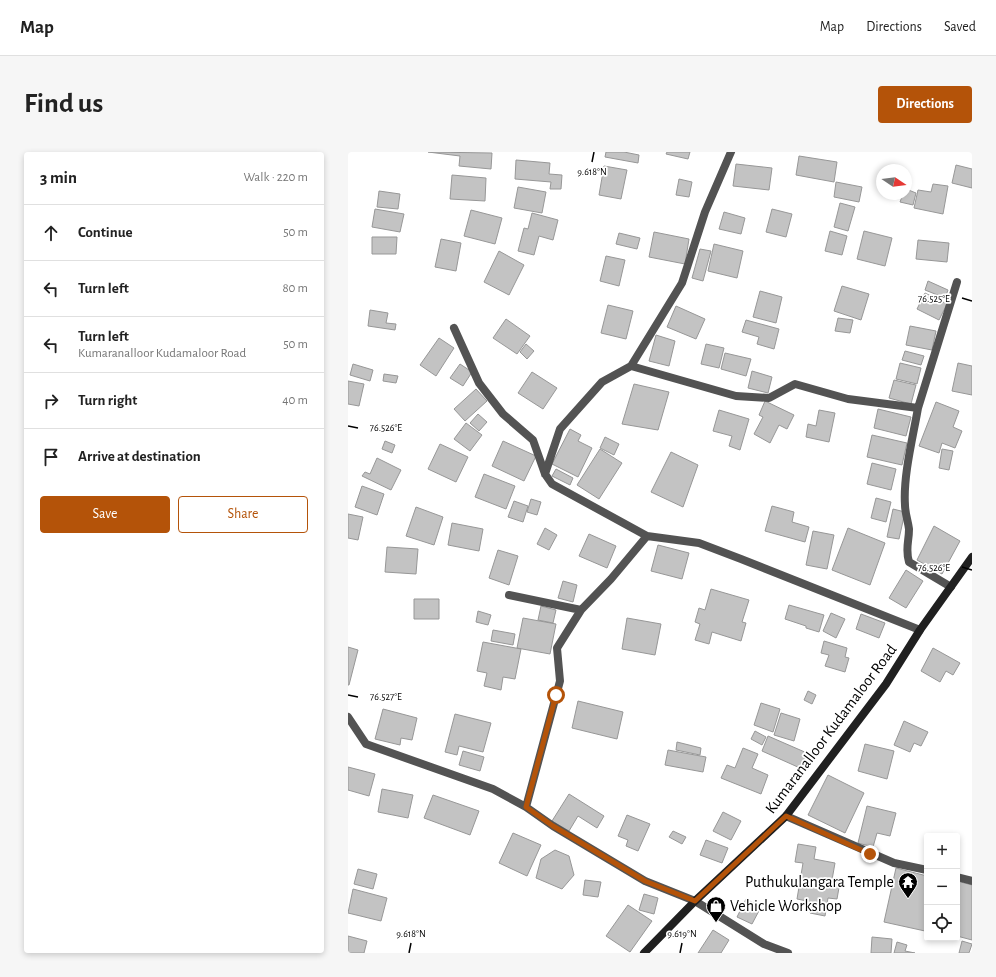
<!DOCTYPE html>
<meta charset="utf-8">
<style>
:root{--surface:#fff;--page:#f6f6f6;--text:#222;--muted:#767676;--line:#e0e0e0;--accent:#b45309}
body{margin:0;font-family:"Alegreya Sans",sans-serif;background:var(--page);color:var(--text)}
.controls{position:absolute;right:12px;bottom:12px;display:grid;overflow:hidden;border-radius:4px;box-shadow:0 2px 6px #0003}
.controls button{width:36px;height:36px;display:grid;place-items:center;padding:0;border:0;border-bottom:1px solid var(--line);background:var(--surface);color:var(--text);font:20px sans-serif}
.compass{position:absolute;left:528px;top:12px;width:36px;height:36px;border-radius:50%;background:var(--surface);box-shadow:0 2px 6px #0003;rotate:103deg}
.stop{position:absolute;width:12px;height:12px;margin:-9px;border:3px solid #b45309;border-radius:50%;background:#fff}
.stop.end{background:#b45309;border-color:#fff;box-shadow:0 1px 4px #0008}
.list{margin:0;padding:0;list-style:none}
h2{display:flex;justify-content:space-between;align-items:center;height:52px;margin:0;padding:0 16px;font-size:17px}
h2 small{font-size:13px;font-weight:400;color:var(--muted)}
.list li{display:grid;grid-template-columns:26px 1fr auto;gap:12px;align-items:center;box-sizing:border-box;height:56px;padding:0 16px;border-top:1px solid var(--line)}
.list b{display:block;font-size:15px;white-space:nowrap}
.list p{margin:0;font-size:13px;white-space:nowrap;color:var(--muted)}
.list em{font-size:13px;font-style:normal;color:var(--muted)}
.actions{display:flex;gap:8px;padding:12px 16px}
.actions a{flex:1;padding:9px 0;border:1px solid var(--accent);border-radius:4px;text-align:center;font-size:14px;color:var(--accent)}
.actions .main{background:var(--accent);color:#fff}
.icon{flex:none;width:22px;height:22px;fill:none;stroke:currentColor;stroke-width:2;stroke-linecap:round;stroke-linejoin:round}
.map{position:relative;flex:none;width:624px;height:801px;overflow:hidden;border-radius:4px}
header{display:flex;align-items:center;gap:24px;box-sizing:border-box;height:56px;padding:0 20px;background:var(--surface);border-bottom:1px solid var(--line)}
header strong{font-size:19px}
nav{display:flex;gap:22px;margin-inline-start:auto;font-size:14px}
.intro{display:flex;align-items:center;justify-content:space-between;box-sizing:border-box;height:96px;padding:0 24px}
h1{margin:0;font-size:28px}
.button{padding:10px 18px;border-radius:4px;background:var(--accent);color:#fff;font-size:14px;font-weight:700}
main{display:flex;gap:24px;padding:0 24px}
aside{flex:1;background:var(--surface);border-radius:4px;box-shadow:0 2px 6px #0003}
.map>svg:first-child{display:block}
.building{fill:#c3c3c3;stroke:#979797}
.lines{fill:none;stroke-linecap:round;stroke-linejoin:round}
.minor{stroke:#535353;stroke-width:8}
.secondary{stroke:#202020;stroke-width:8}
.route{stroke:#b45309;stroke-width:5}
.ticks{fill:none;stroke:#000;stroke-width:1.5}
.labels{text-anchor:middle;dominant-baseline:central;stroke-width:3.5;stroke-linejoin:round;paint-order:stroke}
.street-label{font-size:16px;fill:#000;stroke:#fff}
.poi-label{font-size:16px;fill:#000;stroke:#fff;text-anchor:end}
.ticks-label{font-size:10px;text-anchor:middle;fill:#000;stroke:#fff;stroke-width:3.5;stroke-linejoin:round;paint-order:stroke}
</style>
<header>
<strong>Map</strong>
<nav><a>Map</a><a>Directions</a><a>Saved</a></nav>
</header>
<div class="intro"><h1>Find us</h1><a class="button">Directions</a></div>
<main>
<aside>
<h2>3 min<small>Walk · 220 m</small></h2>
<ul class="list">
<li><svg class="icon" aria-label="ahead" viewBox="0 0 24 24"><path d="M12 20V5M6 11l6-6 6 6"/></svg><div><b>Continue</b></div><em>50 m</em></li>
<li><svg class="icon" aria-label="left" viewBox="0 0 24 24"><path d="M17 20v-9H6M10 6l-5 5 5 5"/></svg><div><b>Turn left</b></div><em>80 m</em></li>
<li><svg class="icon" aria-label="left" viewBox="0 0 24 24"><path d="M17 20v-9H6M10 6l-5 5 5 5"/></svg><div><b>Turn left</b><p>Kumaranalloor Kudamaloor Road</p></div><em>50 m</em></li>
<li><svg class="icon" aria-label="right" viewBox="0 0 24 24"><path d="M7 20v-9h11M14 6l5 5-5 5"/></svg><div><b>Turn right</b></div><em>40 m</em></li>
<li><svg class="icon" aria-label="arrive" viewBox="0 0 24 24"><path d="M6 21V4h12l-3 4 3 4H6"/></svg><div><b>Arrive at destination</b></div></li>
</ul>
<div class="actions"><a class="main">Save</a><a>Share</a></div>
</aside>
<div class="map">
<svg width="624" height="801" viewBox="0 0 624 801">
<rect width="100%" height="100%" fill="#fff"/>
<path class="building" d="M80,0L144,1L143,17L111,14L112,4Z
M258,0H276L291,3L290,11L257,5Z
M319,0H342L340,7L318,2Z
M451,4L489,10L486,30L448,23Z
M168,8L202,11L201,22L214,23L213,37H202L203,30L167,27Z
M388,12L424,16L421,38L385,34Z
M608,13L624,17V36L604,31Z
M256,14L279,18L273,47L251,43Z
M104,23L138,26L137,49L102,47Z
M331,27L344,30L341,45L328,43Z
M488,30L514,35L511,50L486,45Z
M585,32L600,34L595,62L566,56L570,38L583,40Z
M170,35L198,40L194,61L166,56Z
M558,37L568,41L565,53L552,50L555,42H558Z
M31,39L52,42L50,57L29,55Z
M492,51L507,55L500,79L486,75Z
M27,57L56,62L52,80L24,75Z
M424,57L444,62L438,85L418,80Z
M123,58L154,66L147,92L116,84Z
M376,60L397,66L393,82L371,77Z
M184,61L210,68L205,88L191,84L186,103L170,99L176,76L180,77Z
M482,79L499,84L494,103L477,99Z
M516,79L544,86L537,114L509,107Z
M306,80L341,87L337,112L301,105Z
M271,81L292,86L289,97L268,92Z
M24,85H49L48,102H24Z
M93,87L113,91L108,119L87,115Z
M570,88L601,91L599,110L568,107Z
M366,92L395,99L389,126L360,119Z
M352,97L363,99L355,129L344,126Z
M151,99L176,113L161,143L136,130Z
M258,104L277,108L271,134L252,129Z
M580,129L600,138L597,146L577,138Z
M494,134L521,142L513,168L486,159Z
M412,139L434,145L428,171L405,165Z
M577,141L599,152L591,168L569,157Z
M260,153L285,159L278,187L253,181Z
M328,154L357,167L348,187L319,175Z
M22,158L40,161L38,171L48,172L47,178L20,174Z
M490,166L505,168L502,181L487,179Z
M158,167L182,184L169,202L145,186Z
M398,168L431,177L426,197L409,192L411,185L394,180Z
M562,174L588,179L584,198L558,193Z
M308,183L327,189L321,214L301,209Z
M91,186L106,196L88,224L72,213Z
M178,192L186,199L179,207L172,200Z
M358,192L376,196L371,216L353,212Z
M557,199L576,204L573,213L554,208Z
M377,201L403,207L398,224L373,217Z
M552,211L573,216L569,232L548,227Z
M610,211L624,214V243L604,239Z
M5,212L25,218L22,229L2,223Z
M112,212L124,220L115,234L102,226Z
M404,219L424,225L420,241L400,236Z
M184,220L209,236L195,257L170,241Z
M36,222L50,224L48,231L35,229Z
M546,228L568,233L563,252L541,246Z
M0,229L16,232L11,254L0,252Z
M286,232L321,240L310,278L274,272Z
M128,237L139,249L117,269L106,257Z
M417,249L446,263L439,277L431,273L422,291L406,282L415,265L411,263Z
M588,250L611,259L605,275L614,279L607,296L594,291L591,301L571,294Z
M530,257L563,265L558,284L526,276Z
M371,258L401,267L392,298L381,294L384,284L365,279Z
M471,258L487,261L481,290L458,285L460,272L468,274Z
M130,262L139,270L131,279L122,271Z
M118,271L134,283L122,299L106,287Z
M222,277L233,283L230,289L244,296L230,325L204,312Z
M524,283L559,291L554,313L519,305Z
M257,285L271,292L266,303L252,296Z
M37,289L47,293L44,301L34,297Z
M155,289L188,304L176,329L144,314Z
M92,292L120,305L108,330L80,317Z
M252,297L274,311L251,347L229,333Z
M594,297L605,299L601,318L591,316Z
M323,300L350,313L335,355L303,340Z
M29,306L53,318L43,338L14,324L17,320L22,322Z
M524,311L548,317L543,338L519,332Z
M208,317L225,326L222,333L204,324Z
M136,322L167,334L158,357L127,345Z
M14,334L36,342L29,363L7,355Z
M528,346L543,350L538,370L523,366Z
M183,347L193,350L189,363L179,360Z
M166,349L180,354L175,370L160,365Z
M424,354L446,360L444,370L461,375L457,390L417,379Z
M68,355L95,365L86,393L58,384Z
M545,357L557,360L551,387L539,385Z
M0,362L15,365L10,388L0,386Z
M104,371L135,377L131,399L100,393Z
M586,374L612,389L594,422L569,408Z
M197,376L209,383L201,398L189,392Z
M500,376L537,391L522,433L484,418Z
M465,379L486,383L479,417L458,413Z
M241,382L268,394L259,416L231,404Z
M310,393L341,401L334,427L303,419Z
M39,395L70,397L68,422L37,420Z
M150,398L170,404L161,433L141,426Z
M558,418L575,429L558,456L541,446Z
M215,429L229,433L225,450L210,446Z
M363,437L401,448L394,470L398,471L393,489L364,480L361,492L347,488L352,472L347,470L351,456L357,458Z
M66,447H91V467H66Z
M441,453L476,463L471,480L458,476V474L437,467Z
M193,454L208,458L205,471L190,468Z
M130,459L143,463L140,473L128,470Z
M483,461L497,467L488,486L475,479Z
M513,462L537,471L531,486L508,477Z
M175,466L208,472L202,502L169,496Z
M279,466L313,472L307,503L274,497Z
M145,478L167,482L165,493L143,489Z
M476,489L499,496L497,505L501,506L497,520L477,514L481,503L473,501Z
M135,490L173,497L167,527L155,525L153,538L136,534L139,521L129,519Z
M0,495L10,498L1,533H0Z
M585,496L612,511L605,523L598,519L592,530L573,519Z
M460,539L468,543L464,552L456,548Z
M230,549L275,560L269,587L224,576Z
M413,551L432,557L425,580L406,573Z
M35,557L69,566L64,588L53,586L52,593L27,587Z
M433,561L452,567L446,589L426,583Z
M107,562L143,571L135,600L111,594L109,603L97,600Z
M556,569L580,580L573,594L566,591L562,600L546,593Z
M407,579L418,585L414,593L403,587Z
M420,584L459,601L452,616L414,599Z
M329,590L353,596L352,603L328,598Z
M517,592L546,599L539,627L510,619Z
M395,596L410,602L404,616L420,623L413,642L373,626L379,613L387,616Z
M320,598L358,605L355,620L317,613Z
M115,599L136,605L132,619L111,613Z
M0,615L27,622L21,644L0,638Z
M480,623L516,641L497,681L460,663Z
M34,637L65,643L60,666L30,660Z
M221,642L256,664L249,676L230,664L221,679L204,669Z
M85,643L131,659L122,683L76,666Z
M519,654L548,661L542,684L529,681L525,695L510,691Z
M375,660L393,669L383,688L365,679Z
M279,663L302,672L290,699L278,694L280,688L270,684Z
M325,679L338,685L334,692L321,685Z
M165,681L193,693L179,724L151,711Z
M358,688L380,696L374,711L352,703Z
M450,692L468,695L466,707L487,711L484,728L492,730L489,747L480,746L477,764L462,761L464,750L449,747L455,711L447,710Z
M207,698L221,704L226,723L214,737L188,726L193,707Z
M548,716L579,724V772L577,779L536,770Z
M10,717L29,722L25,737L6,732Z
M237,728L253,730L250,745L235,743Z
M609,729L624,733V788L609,784Z
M5,737L39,746L33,769L0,761Z
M296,742L310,746L306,762L291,758Z
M398,747L413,755L404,772L389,765Z
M280,753L304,769L282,800L258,784Z
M365,778L381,788L373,801H350Z
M0,784L19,789L16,801H0Z
M524,785L544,787L543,801H523Z
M614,789L624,792L621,801H611Z
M549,790L559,793L557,799L567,801H546Z"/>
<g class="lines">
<path class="minor" d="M106,176L131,231L155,262L185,288L197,322L204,332L299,384L351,391L393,407L572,478
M283,214L334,131L357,60L383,0
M570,256L609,130
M197,322L212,277L254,230L283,214L388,244L421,246L447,232L500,247L570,256C565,285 555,324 557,353C557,361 560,369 561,377C561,390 557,397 561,410L603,435
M161,443L233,458L263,427L299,384
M0,565L18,592L145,637L178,655L205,674L297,729L347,749L416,792L440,801
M178,655L212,529L209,496L233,458
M438,664L546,711L579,718
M609,725L624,729"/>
<path class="secondary" d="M296,801L347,749L438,664L538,532L572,478L624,405"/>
</g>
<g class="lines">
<path class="route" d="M208,543L178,655L205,674L297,729L347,749L438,664L522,702"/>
</g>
<path class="ticks" d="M244,10L246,0M614,146L624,149M0,274L10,276M614,415L624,418M0,543L10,545M61,801L63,791M332,801L334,791"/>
<defs>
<g id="temple-pin" transform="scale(1)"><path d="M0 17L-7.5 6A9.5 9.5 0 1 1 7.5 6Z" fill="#000" stroke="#fff"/><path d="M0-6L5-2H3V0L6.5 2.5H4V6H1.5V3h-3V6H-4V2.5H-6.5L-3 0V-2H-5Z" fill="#fff"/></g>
<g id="shop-pin" transform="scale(1)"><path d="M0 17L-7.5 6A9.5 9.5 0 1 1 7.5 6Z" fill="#000" stroke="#fff"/><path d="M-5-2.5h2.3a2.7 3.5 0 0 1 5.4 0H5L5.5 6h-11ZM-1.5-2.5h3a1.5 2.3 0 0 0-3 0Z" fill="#fff"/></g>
</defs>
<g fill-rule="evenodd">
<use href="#temple-pin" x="560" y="730"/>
<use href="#shop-pin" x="368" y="754"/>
</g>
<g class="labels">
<g class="street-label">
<text transform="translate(483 577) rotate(-53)">Kumaranalloor Kudamaloor Road</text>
</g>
<g class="poi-label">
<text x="546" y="730">Puthukulangara Temple</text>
<text x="382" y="754" text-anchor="start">Vehicle Workshop</text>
</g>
</g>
<g class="ticks-label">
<text x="244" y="23">9.618°N</text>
<text x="586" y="150">76.525°E</text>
<text x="38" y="279">76.526°E</text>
<text x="586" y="419">76.526°E</text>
<text x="38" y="548">76.527°E</text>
<text x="63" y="785">9.618°N</text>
<text x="334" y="785">9.619°N</text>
</g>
</svg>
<div class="controls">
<button>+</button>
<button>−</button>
<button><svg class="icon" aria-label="locate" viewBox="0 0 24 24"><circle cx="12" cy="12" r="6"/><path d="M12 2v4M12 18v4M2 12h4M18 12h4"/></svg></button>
</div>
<svg class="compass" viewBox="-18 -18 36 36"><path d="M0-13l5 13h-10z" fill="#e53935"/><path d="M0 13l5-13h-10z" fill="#767676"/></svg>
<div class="stop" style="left:208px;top:543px"></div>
<div class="stop end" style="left:522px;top:702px"></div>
</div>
</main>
